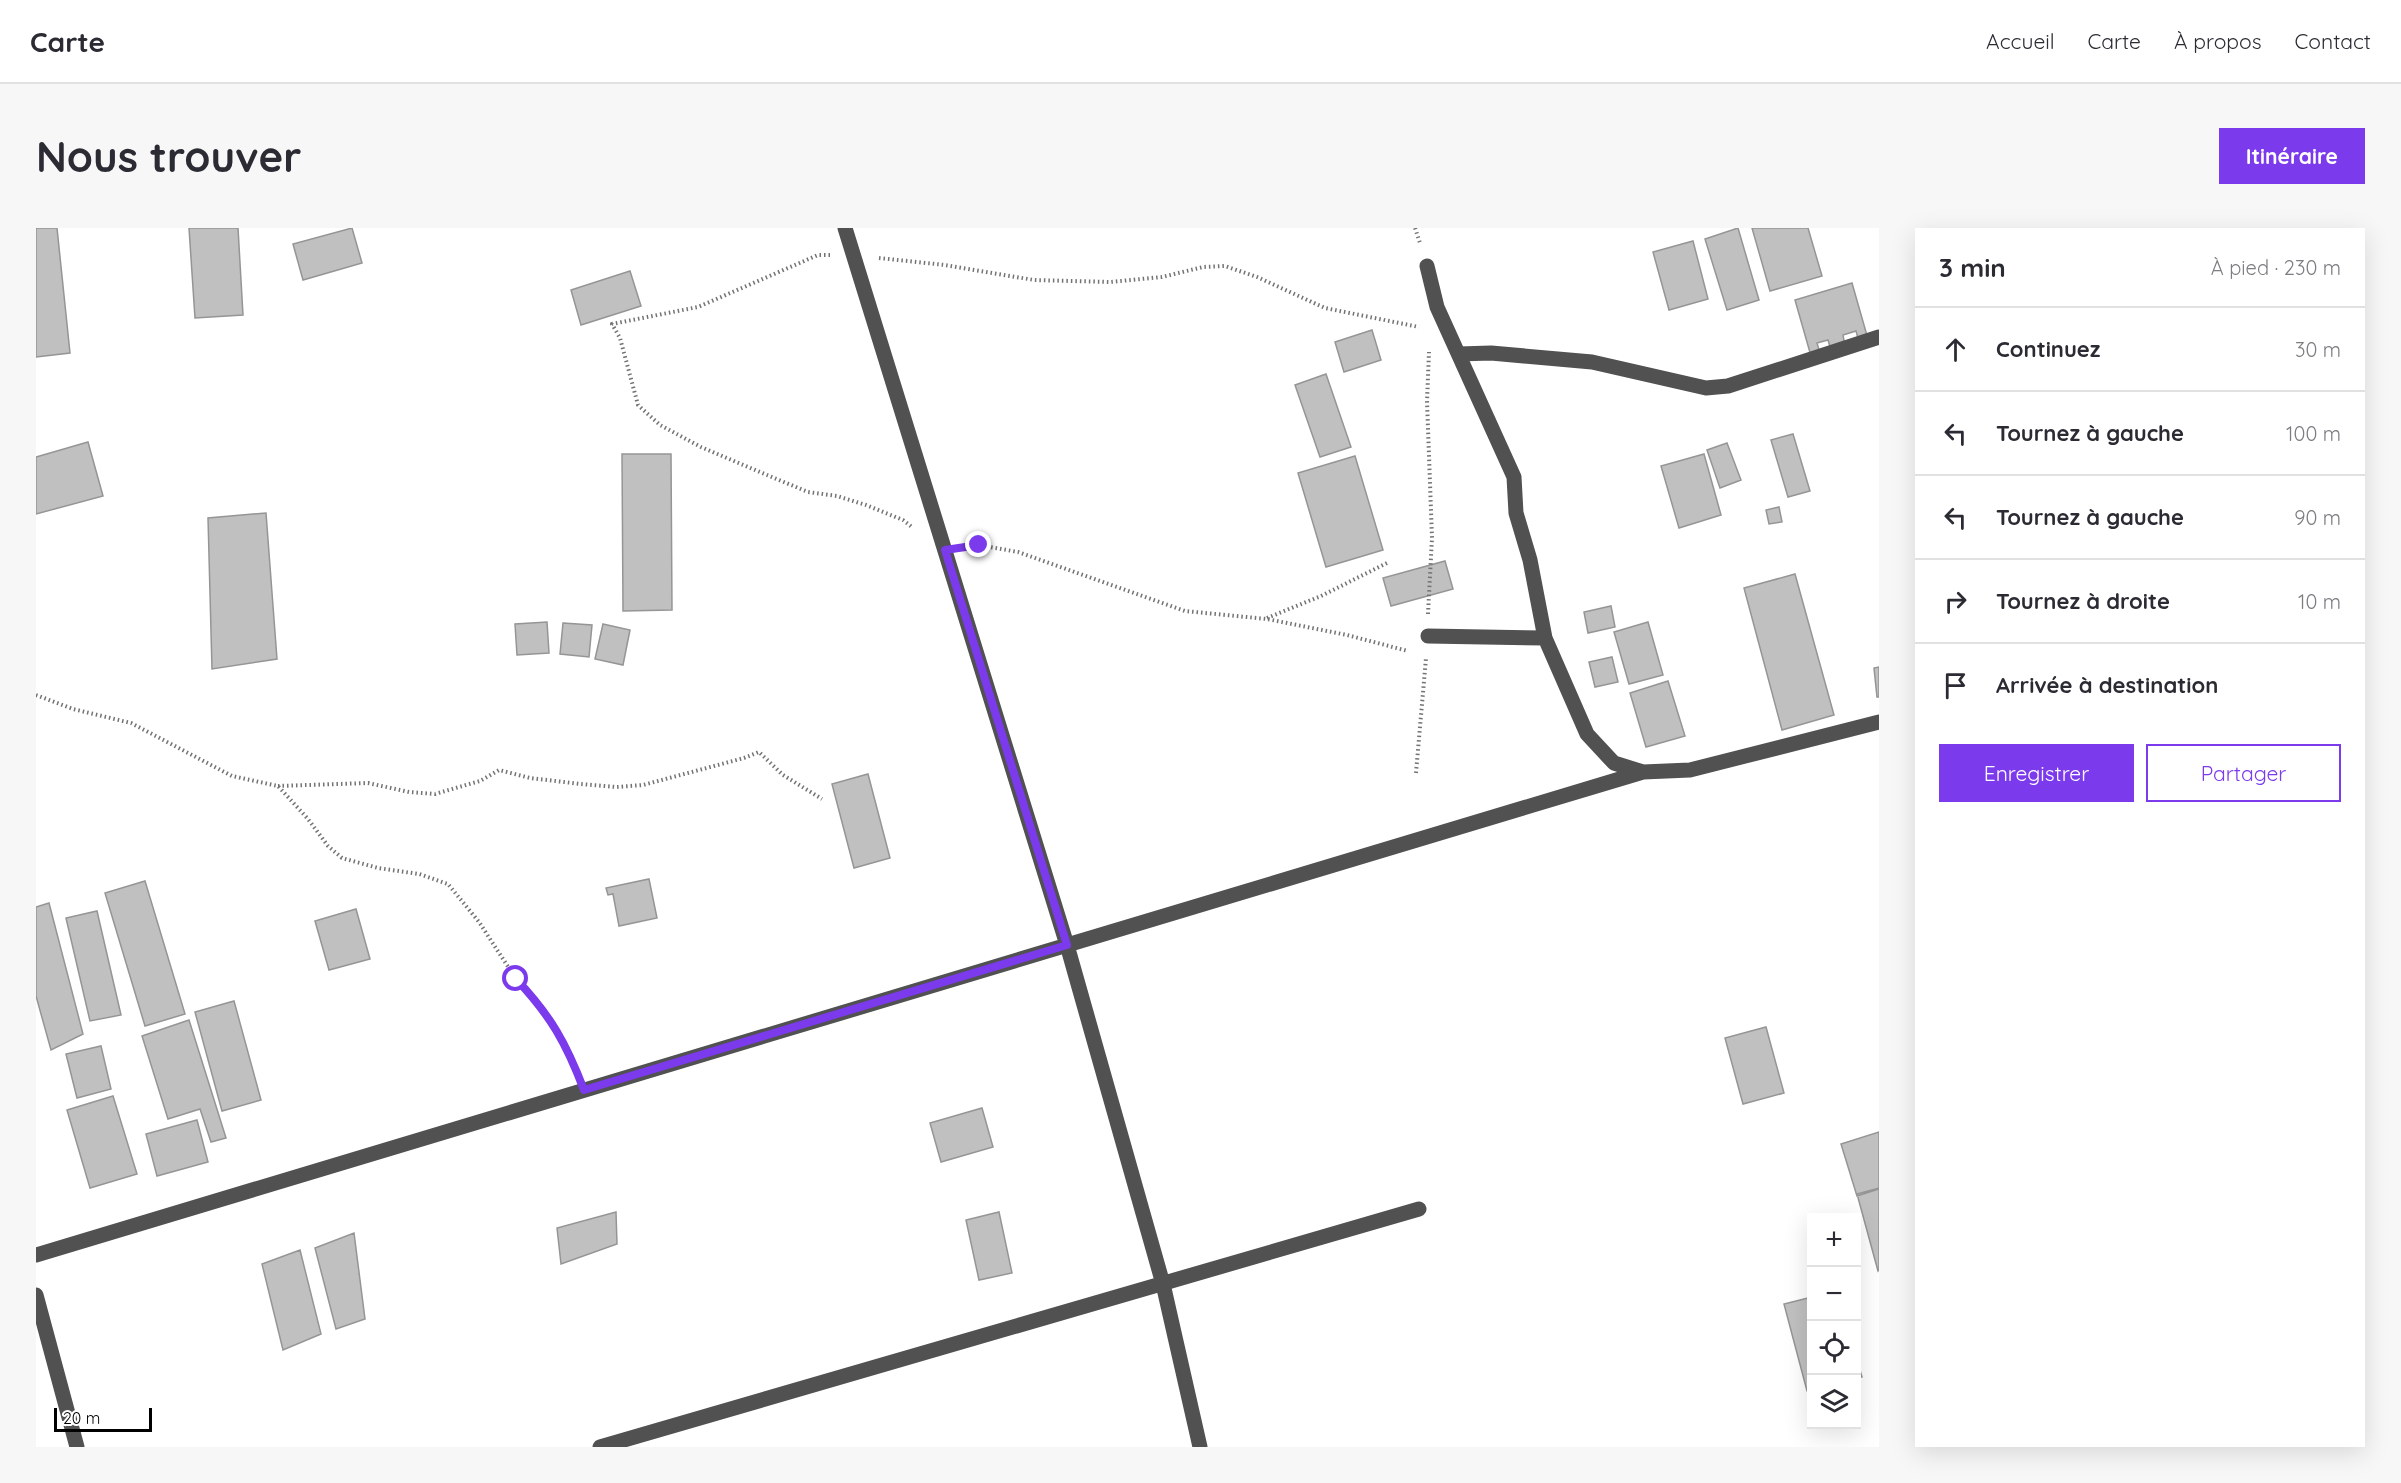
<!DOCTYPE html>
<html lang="fr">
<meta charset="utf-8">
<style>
:root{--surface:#fff;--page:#f7f7f7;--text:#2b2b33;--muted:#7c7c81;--line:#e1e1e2;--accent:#7c3aed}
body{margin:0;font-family:Quicksand,sans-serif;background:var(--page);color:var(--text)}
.controls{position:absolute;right:18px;bottom:18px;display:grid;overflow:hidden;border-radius:0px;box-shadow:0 6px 24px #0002}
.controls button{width:54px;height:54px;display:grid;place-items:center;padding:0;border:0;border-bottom:2px solid var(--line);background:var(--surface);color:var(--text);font:30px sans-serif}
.scale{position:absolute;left:18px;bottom:15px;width:98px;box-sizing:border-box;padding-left:6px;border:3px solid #000;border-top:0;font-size:16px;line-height:21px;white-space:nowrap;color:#000;-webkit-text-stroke:4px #fff;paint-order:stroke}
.stop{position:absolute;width:18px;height:18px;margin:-14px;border:4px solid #7c3aed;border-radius:50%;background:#fff}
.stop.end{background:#7c3aed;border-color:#fff;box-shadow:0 2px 6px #0008}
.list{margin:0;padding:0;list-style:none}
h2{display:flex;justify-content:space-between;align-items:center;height:78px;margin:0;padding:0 24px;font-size:26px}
h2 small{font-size:20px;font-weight:400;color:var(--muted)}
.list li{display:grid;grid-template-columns:39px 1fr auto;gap:18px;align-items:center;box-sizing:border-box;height:84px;padding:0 24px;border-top:2px solid var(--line)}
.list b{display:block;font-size:22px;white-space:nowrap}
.list em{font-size:20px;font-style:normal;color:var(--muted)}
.actions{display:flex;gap:12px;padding:18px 24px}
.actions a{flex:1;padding:14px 0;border:2px solid var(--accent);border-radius:0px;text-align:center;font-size:21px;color:var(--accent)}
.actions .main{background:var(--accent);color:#fff}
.icon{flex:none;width:33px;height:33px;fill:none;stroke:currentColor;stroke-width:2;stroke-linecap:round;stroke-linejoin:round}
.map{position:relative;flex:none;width:1843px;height:1219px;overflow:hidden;border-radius:0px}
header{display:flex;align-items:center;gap:36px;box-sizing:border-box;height:84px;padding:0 30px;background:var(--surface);border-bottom:2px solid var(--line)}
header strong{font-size:28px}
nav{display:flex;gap:33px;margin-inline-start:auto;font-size:21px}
.intro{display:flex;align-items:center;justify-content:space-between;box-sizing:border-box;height:144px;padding:0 36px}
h1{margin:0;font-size:42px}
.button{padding:15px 27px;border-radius:0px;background:var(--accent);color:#fff;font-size:21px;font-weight:700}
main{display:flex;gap:36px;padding:0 36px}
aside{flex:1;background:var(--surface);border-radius:0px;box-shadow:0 6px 24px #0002}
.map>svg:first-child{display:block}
.building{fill:#c0c0c0;stroke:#959595;stroke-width:1.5}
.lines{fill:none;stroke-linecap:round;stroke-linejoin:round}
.path{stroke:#737373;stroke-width:4;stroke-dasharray:1.5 3;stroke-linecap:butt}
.minor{stroke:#515151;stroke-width:15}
.route{stroke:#7c3aed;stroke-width:8}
</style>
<header>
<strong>Carte</strong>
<nav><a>Accueil</a><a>Carte</a><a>À propos</a><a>Contact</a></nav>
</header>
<div class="intro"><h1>Nous trouver</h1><a class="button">Itinéraire</a></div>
<main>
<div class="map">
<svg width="1843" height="1219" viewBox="0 0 1843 1219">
<rect width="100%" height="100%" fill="#fff"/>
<path class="building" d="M0,0H21L34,125L0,129Z
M153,0H202L207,87L159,90Z
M316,0L326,35L267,52L257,16Z
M1702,0L1723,72L1691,82L1669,11Z
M1716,0H1772L1786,48L1734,63Z
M1657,13L1672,71L1633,82L1617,24Z
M594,43L605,78L545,97L535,62Z
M1816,55L1832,111L1823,114L1820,103L1807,107L1809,118L1795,122L1792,112L1781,115L1784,125L1775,128L1759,72Z
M1336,102L1345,132L1308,144L1299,114Z
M1290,146L1315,219L1284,229L1259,157Z
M1757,206L1774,263L1752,269L1735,212Z
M52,214L67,268L0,286V229Z
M1691,215L1705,252L1684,260L1671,222Z
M586,226H635L636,382L587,383Z
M1668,226L1685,287L1643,300L1625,238Z
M1319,228L1347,322L1290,339L1262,245Z
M1743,279L1746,294L1733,296L1730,282Z
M230,285L241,431L176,441L172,290Z
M1409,333L1417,361L1355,378L1347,350Z
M1759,346L1798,487L1746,502L1708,360Z
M1575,378L1579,399L1552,405L1548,384Z
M511,394L513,425L481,427L479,396Z
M1612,394L1627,447L1593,456L1578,404Z
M527,395L556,397L553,429L524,426Z
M567,396L594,402L587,437L559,431Z
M1576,429L1582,454L1559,459L1553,434Z
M1843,439V469H1841L1838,440Z
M1632,453L1649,508L1610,519L1594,465Z
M832,546L854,630L818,640L796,556Z
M613,651L621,690L583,698L577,666L572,667L570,660Z
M109,653L149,786L109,798L69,665Z
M13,675L47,806L15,822L0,768V679Z
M320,681L334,731L293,742L279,693Z
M61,683L85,787L54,793L30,690Z
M198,773L225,872L186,883L159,784Z
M153,792L190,910L175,914L164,881L132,891L106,808Z
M1730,799L1748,865L1707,876L1689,810Z
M65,818L75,861L41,870L30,826Z
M77,868L101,946L54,960L31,882Z
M946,880L957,919L905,934L894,895Z
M161,892L172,934L121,948L110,906Z
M1843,904V961L1821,968L1805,916Z
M1843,960V1042L1842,1043L1821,966Z
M580,984L581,1016L525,1036L521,1000Z
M963,984L976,1045L943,1052L930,992Z
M318,1005L329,1091L300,1101L279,1020Z
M264,1022L285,1106L247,1122L226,1036Z
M1776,1069V1162L1771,1163L1748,1076Z
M1820,1129L1826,1149L1820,1150Z"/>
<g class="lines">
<path class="path" d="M1379,0L1384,15
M794,27H782L662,79L576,96L584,110L602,177L624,197L665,219L731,247L772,264L801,268L830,277L867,292L876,299
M843,30L909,37L998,52L1074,54L1126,49L1167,39L1189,38L1221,49L1289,80L1383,99
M933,319L943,317L982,324L1149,383L1231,391L1311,407L1372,423
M1392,386L1396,310L1391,173L1393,124
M1231,390L1285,368L1351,335
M0,467L37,481L95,495L196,548L242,558L272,591L292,618L306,630L342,640L383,646L412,656L443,694L480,751L507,780L533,823L540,841
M1380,545L1390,430
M242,558L332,555L373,564L399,566L444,553L463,542L494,550L545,556L581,559L607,557L708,530L723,524L747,547L786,571"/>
<path class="minor" d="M809,0L1031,717L1127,1056L1164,1219
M1391,38L1401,79L1478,249L1480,285L1494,332L1509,410L1551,506L1578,535L1607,544L1654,542L1843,494
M1423,126L1455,125L1556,134L1670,160L1692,158L1843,109
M1392,408L1509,410
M0,1027L1607,544
M0,1067L41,1219
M564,1219L1383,981"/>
</g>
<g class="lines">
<path class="route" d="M480,751C515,788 530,815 548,862L1031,717L909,322L943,317"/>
</g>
</svg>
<div class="controls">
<button>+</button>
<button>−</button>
<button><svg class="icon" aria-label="locate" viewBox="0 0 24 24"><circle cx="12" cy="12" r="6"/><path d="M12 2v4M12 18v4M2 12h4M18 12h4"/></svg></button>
<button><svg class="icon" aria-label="layers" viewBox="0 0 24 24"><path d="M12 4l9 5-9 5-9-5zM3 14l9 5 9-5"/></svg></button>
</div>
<div class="scale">20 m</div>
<div class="stop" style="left:480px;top:751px"></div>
<div class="stop end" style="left:943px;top:317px"></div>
</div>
<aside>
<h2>3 min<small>À pied · 230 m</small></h2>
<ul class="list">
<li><svg class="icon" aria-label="ahead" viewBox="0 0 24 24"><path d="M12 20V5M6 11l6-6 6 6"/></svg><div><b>Continuez</b></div><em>30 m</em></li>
<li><svg class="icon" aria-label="left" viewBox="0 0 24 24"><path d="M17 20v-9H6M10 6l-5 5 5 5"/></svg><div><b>Tournez à gauche</b></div><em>100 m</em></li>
<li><svg class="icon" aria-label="left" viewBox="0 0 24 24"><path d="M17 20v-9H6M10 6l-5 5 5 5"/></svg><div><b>Tournez à gauche</b></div><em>90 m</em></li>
<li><svg class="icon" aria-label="right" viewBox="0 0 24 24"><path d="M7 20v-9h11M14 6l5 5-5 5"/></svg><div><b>Tournez à droite</b></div><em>10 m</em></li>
<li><svg class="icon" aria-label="arrive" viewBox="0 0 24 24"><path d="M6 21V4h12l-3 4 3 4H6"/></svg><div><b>Arrivée à destination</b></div></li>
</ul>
<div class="actions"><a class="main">Enregistrer</a><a>Partager</a></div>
</aside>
</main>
